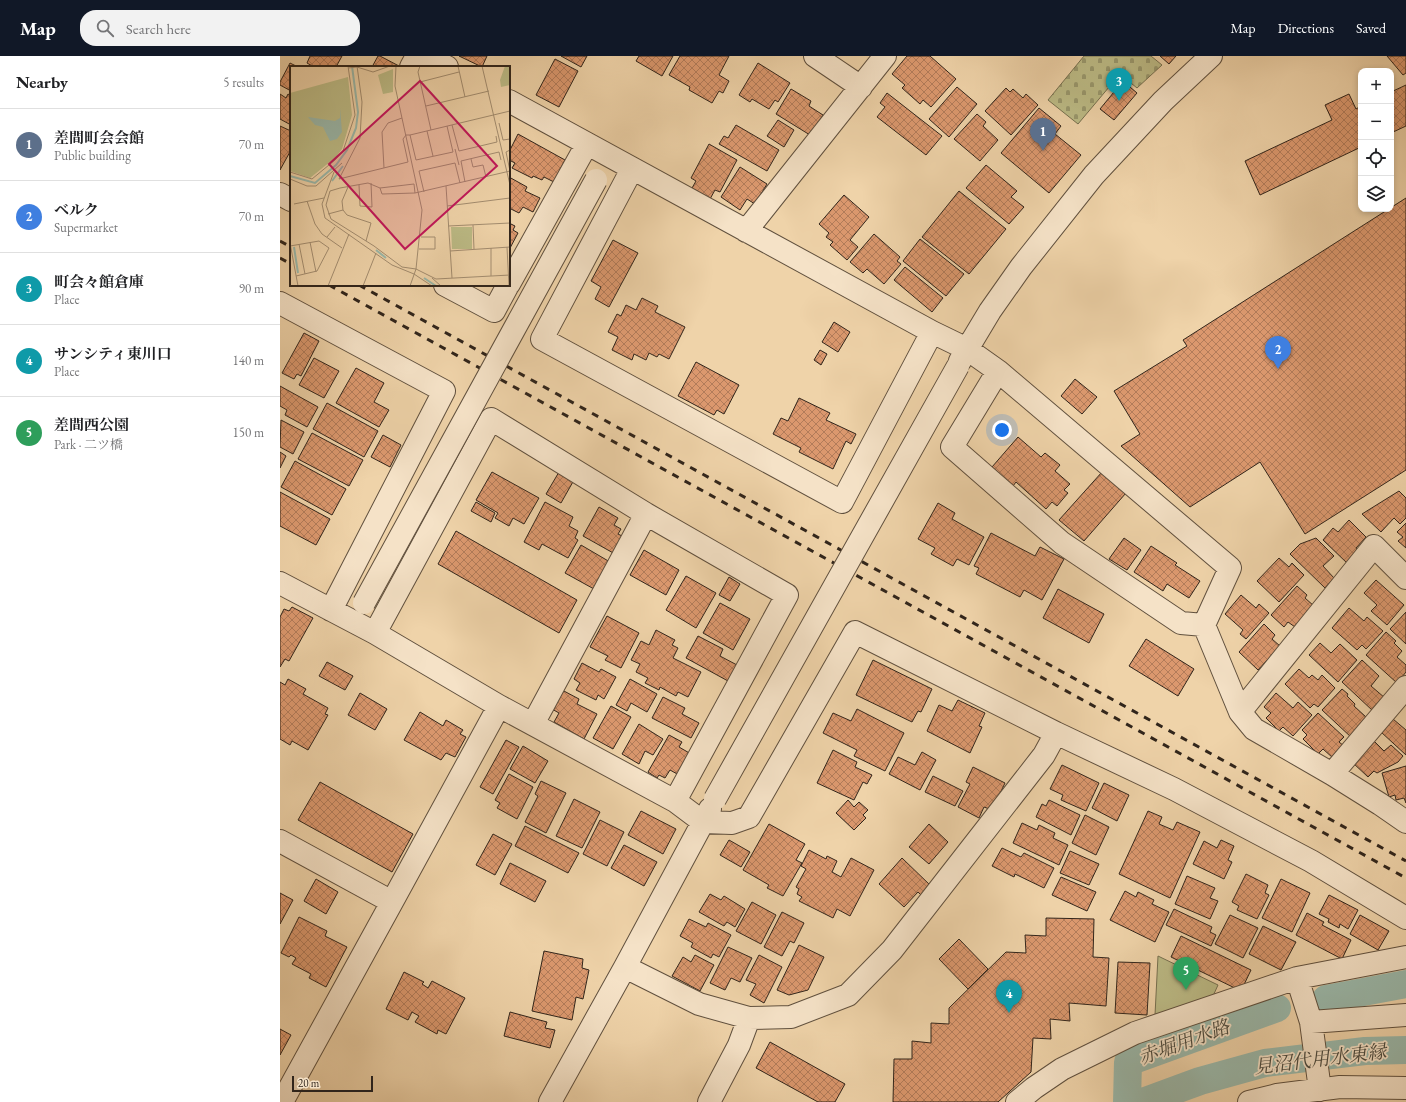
<!DOCTYPE html>
<meta charset="utf-8">
<style>
:root{--surface:#fff;--page:#f2f2f2;--text:#202124;--muted:#757577;--line:#e0e0e0;--accent:#111827}
body{margin:0;font-family:"EB Garamond","Noto Serif JP",serif;background:var(--page);color:var(--text)}
.controls{position:absolute;right:12px;top:12px;display:grid;overflow:hidden;border-radius:8px;box-shadow:0 2px 6px #0003}
.controls button{width:36px;height:36px;display:grid;place-items:center;padding:0;border:0;border-bottom:1px solid var(--line);background:var(--surface);color:var(--text);font:20px sans-serif}
.scale{position:absolute;left:12px;bottom:10px;width:81px;box-sizing:border-box;padding-left:4px;border:2px solid #31251b;border-top:0;font-size:11px;line-height:14px;white-space:nowrap;color:#31251b;-webkit-text-stroke:3px #f5e2c7;paint-order:stroke}
.you{position:absolute;left:722px;top:374px;width:14px;height:14px;margin:-10px;border:3px solid #fff;border-radius:50%;background:#1a73e8;box-shadow:0 0 0 6px #1a73e833}
.badge{display:grid;place-items:center;width:26px;height:26px;border-radius:50%;background:var(--accent);color:#fff;font-size:13px;font-weight:700}
.pin{position:absolute;translate:-50% -33px;filter:drop-shadow(0 1px 2px #0008)}
.pin::after{content:'';position:absolute;top:21px;width:14px;height:12px;background:inherit;clip-path:polygon(0 0,100% 0,50% 100%)}
.list{margin:0;padding:0;list-style:none}
h2{display:flex;justify-content:space-between;align-items:center;height:52px;margin:0;padding:0 16px;font-size:17px}
h2 small{font-size:13px;font-weight:400;color:var(--muted)}
.list li{display:grid;grid-template-columns:26px 1fr auto;gap:12px;align-items:center;box-sizing:border-box;height:72px;padding:0 16px;border-top:1px solid var(--line)}
.list b{display:block;font-size:15px;white-space:nowrap}
.list p{margin:0;font-size:13px;white-space:nowrap;color:var(--muted)}
.list em{font-size:13px;font-style:normal;color:var(--muted)}
.icon{flex:none;width:22px;height:22px;fill:none;stroke:currentColor;stroke-width:2;stroke-linecap:round;stroke-linejoin:round}
.map{position:relative;flex:none;width:1126px;height:1046px;overflow:hidden}
header{display:flex;align-items:center;gap:24px;box-sizing:border-box;height:56px;padding:0 20px;background:var(--accent);color:#fff}
header strong{font-size:19px}
nav{display:flex;gap:22px;margin-inline-start:auto;font-size:14px}
.search{width:280px;height:36px;background:var(--page);display:flex;align-items:center;gap:10px;box-sizing:border-box;padding:0 14px;border-radius:16px;color:var(--muted);font-size:15px}
main{display:flex}
aside{flex:1;background:var(--surface)}
.map>svg:first-child{display:block}
.cemetery{fill:url(#cemetery-stones);stroke:#767050}
.green{fill:#bcbb86;stroke:#767050}
.lines{fill:none;stroke-linecap:round;stroke-linejoin:round}
.canal{stroke:#9ab8aa;stroke-width:28}
.building{fill:url(#building-cross-hatch);stroke:#31251b}
.minor-casing{stroke:#60503e;stroke-width:24}
.minor{stroke:#f5e2c7;stroke-width:22}
.rail{stroke:#31251b;stroke-width:3;stroke-dasharray:7 7;stroke-linecap:butt}
.minor-bridge-casing{stroke:#60503e;stroke-width:24;stroke-linecap:butt}
.minor-bridge{stroke:#f5e2c7;stroke-width:22}
.labels{text-anchor:middle;dominant-baseline:central;stroke-width:3.5;stroke-linejoin:round;paint-order:stroke}
.water-label{font-size:19px;font-style:italic;fill:#4b4a3f;stroke:#f5e2c7}
.inset-river{fill:none;stroke:#9ab8aa;stroke-width:2}
.inset-road{fill:none;stroke:#a38d70;stroke-width:1}
.view{fill:#c2185b;fill-opacity:0.15;stroke:#c2185b;stroke-width:2}
.inset-edge{fill:none;stroke:#31251b;stroke-width:2}
</style>
<header>
<strong>Map</strong>
<div class="search"><svg class="icon" aria-label="search" viewBox="0 0 24 24"><circle cx="10" cy="10" r="6"/><path d="M15 15l6 6"/></svg>Search here</div>
<nav><a>Map</a><a>Directions</a><a>Saved</a></nav>
</header>
<main>
<aside>
<h2>Nearby<small>5 results</small></h2>
<ul class="list">
<li><span class="badge" style="background:#5c6f8a">1</span><div><b>差間町会会館</b><p>Public building</p></div><em>70 m</em></li>
<li><span class="badge" style="background:#3f7fe0">2</span><div><b>ベルク</b><p>Supermarket</p></div><em>70 m</em></li>
<li><span class="badge" style="background:#0f9aa8">3</span><div><b>町会々館倉庫</b><p>Place</p></div><em>90 m</em></li>
<li><span class="badge" style="background:#0f9aa8">4</span><div><b>サンシティ東川口</b><p>Place</p></div><em>140 m</em></li>
<li><span class="badge" style="background:#2e9e5b">5</span><div><b>差間西公園</b><p>Park · 二ツ橋</p></div><em>150 m</em></li>
</ul>
</aside>
<div class="map">
<svg width="1126" height="1046" viewBox="0 0 1126 1046">
<defs>
<pattern id="cemetery-stones" width="16" height="16" patternUnits="userSpaceOnUse"><rect width="16" height="16" fill="#bcbb86"/><path d="M2 7V4a2 2 0 0 1 4 0v3zM10 15v-3a2 2 0 0 1 4 0v3z" fill="#99986d"/></pattern>
<pattern id="building-cross-hatch" width="8" height="8" patternUnits="userSpaceOnUse"><rect width="8" height="8" fill="#db986e"/><path d="M0 0l8 8M0 8l8-8" fill="none" stroke="#b27c5a"/></pattern>
</defs>
<rect width="100%" height="100%" fill="#efd3a9"/>
<filter id="stains"><feTurbulence type="fractalNoise" baseFrequency=".005" numOctaves="4"/><feColorMatrix values="0 0 0 0 .2 0 0 0 0 .09 0 0 0 0 .02 0 0 0 .5 -.17"/></filter>
<radialGradient id="worn" r=".72"><stop offset=".6" stop-color="#630" stop-opacity="0"/><stop offset="1" stop-color="#630" stop-opacity=".3"/></radialGradient>
<path class="cemetery" d="M804,0H871L882,9L857,32L840,18L798,68L768,44Z"/>
<path class="green" d="M878,900L938,929L933,940L875,959Z"/>
<g class="lines">
<path class="canal" d="M1046,943L1126,928
M847,1046L848,1006L997,952
M863,1046L920,1025L985,1007L1085,995L1126,994"/>
</g>
<path class="building" d="M30,0H62L56,11H34L27,7Z
M98,0H100L119,10L92,11Z
M179,0H207L202,11Z
M281,0H307L301,11Z
M359,0H393L382,20L356,5Z
M400,0H449L439,19L449,25L443,37L439,35L432,47L409,34L410,31L389,19Z
M627,0H650L676,23L651,51L643,44L640,48L622,32L625,29L612,18Z
M880,0H896L889,8Z
M1107,0H1126V17L1123,19Z
M275,3L298,15L279,51L256,39Z
M10,7L18,11H11V35L0,29V26Z
M478,7L510,27L498,46L495,44L489,53L472,43L470,46L459,39Z
M843,25L857,37L834,64L820,53Z
M1126,29V70L1111,77V36Z
M677,31L697,48L669,81L649,63Z
M726,32L730,36L733,33L743,42L746,38L758,49L731,79L705,55Z
M511,33L531,45L529,50L543,59L530,79L496,58Z
M607,37L662,80L646,99L597,61L605,51L600,47Z
M0,38L6,42L8,38L11,40V69L0,63Z
M1069,38L1076,53L1081,50V91L980,139L965,105L1052,64L1045,49Z
M759,52L781,70L775,78L801,99L769,137L721,97Z
M697,58L706,66L703,70L718,84L700,105L674,83Z
M498,64L514,74L504,91L487,80Z
M456,69L499,94L487,115L439,88L444,80L448,82Z
M0,70L11,75V94L0,114Z
M238,78L285,104L274,126L264,121L262,124L253,120L252,122L232,112L235,107L229,104V96Z
M429,88L457,104L440,136L435,134L430,143L412,132L416,125L411,122Z
M706,109L737,135L731,141L744,151L729,168L686,132Z
M460,111L487,128L475,148L467,143L460,154L441,141Z
M229,121L247,131L245,135L260,142L253,156L243,151L239,157L229,152Z
M679,135L726,173L689,218L642,181Z
M564,139L589,161L570,184L578,191L567,204L550,189L553,186L546,181L549,177L539,168Z
M1126,142V414L1025,478L980,406L910,451L841,390L860,378L834,335L907,290L903,284Z
M229,167L235,170L233,174L238,177L229,194Z
M594,178L620,201L617,205L621,208L604,228L587,213L583,217L570,206Z
M640,183L684,218L666,240L623,205Z
M333,184L358,197L329,251L315,243L321,231L311,225Z
M625,211L663,242L652,256L614,224Z
M362,242L378,250L375,256L405,271L389,303L379,298L377,301L369,297L366,304L354,298L352,304L332,294L338,281L328,276L337,258L341,260L346,249L356,254Z
M554,266L570,276L558,296L542,286Z
M24,277L39,285L21,320L17,318L14,323L2,317Z
M540,294L547,298L541,309L534,304Z
M34,302L59,315L44,342L19,329Z
M416,306L459,329L444,358L437,354L434,359L398,340Z
M76,312L104,327L94,346L109,354L99,371L56,347Z
M795,323L817,341L802,358L781,340Z
M0,330L38,351L27,371L5,359L7,354L0,350Z
M519,342L550,357L546,364L576,378L571,388L566,385L553,413L519,396L521,392L493,378L501,362L508,365Z
M47,347L98,375L84,401L33,373Z
M1,364L24,376L13,398L0,391Z
M32,377L83,404L69,430L18,403Z
M103,379L121,389L110,411L91,401Z
M738,381L761,401L765,397L780,409L775,415L790,428L784,434L788,437L777,450L772,446L766,453L736,426L733,430L712,411Z
M0,396L6,400L0,412Z
M15,405L66,433L52,459L1,431Z
M212,416L259,442L244,468L233,462L229,470L215,462L218,457L196,444Z
M279,416L294,424L281,447L266,438Z
M822,416L846,437L804,485L779,464Z
M1119,435L1126,442V462L1120,468L1114,462L1101,476L1082,458Z
M0,436L50,463L36,489L0,470Z
M196,446L215,457L211,466L191,455Z
M265,446L293,461L289,470L298,475L295,482L298,484L288,502L262,488L259,494L244,486Z
M658,447L675,457L672,463L704,481L689,509L677,503L673,510L651,498L655,492L638,483Z
M319,451L338,462L334,469L341,473L338,478L344,481L335,498L303,480Z
M1069,464L1086,481L1076,492L1080,495L1068,508L1043,484L1053,472L1058,476Z
M1126,467V492L1118,485L1123,481L1117,476Z
M176,475L297,544L279,577L158,508Z
M711,477L755,500L760,491L784,503L762,544L744,534L740,541L696,518L699,512L694,510Z
M844,482L861,494L847,514L829,503Z
M1036,482L1054,500L1043,510L1054,522L1045,532L1010,498L1020,488Z
M301,489L330,506L314,533L285,517Z
M871,490L897,507L895,509L920,525L909,542L887,528L883,535L854,516Z
M364,494L399,514L386,539L350,519Z
M999,502L1009,511L1012,507L1024,519L999,546L977,525Z
M406,520L436,537L416,572L386,554Z
M449,521L460,528L450,545L439,539Z
M1096,524L1124,549L1107,569L1091,555L1097,549L1084,537Z
M1017,530L1027,539L1025,542L1034,550L1015,571L1008,566L1004,571L991,559Z
M778,533L824,558L809,587L763,562Z
M961,539L976,552L979,548L989,557L966,583L960,578L963,574L945,558Z
M440,547L470,563L453,594L423,577Z
M12,551L33,562L9,605L5,603L0,611V561L4,553L9,555Z
M1069,552L1084,565L1087,561L1103,575L1086,593L1082,589L1077,594L1052,572Z
M1126,556V588L1110,573Z
M327,560L359,577L341,612L325,604L328,600L310,591Z
M984,568L995,579L992,583L1000,590L978,614L959,596Z
M376,574L395,584L392,589L398,592L393,602L421,616L408,641L398,636L396,640L380,631L379,634L365,627L368,622L356,616L360,608L351,604L361,585L369,589Z
M1106,576L1116,585L1114,587L1122,595L1117,601L1126,609V616L1117,627L1086,599Z
M418,580L443,593L440,600L457,609L448,625L406,602Z
M866,583L914,613L898,640L849,610Z
M1040,587L1051,597L1060,588L1077,604L1058,626L1029,599Z
M593,604L652,633L641,656L638,655L632,666L576,639Z
M1082,604L1099,620L1091,630L1105,642L1093,655L1062,626Z
M47,606L73,620L65,634L39,620Z
M302,607L319,616L321,613L336,621L324,643L318,639L316,644L296,634L300,627L294,623Z
M1019,613L1029,622L1032,619L1038,624L1042,619L1055,632L1038,651L1034,648L1030,652L1005,628Z
M8,623L26,633L23,638L48,652L45,658L48,659L28,694L12,685L10,689L0,683V626L5,629Z
M350,623L377,638L367,656L351,647L347,655L336,649Z
M1062,633L1068,638L1067,640L1075,648L1074,650L1086,661L1082,665L1085,668L1072,682L1042,654Z
M282,634L299,643L297,648L317,658L304,683L274,666L279,657L272,653Z
M80,637L107,653L95,674L68,659Z
M996,637L1013,652L1018,646L1032,659L1013,680L1003,671L999,675L986,662L991,657L984,651Z
M383,641L405,652L402,658L419,667L411,682L372,662Z
M678,644L705,657L699,670L702,671L690,697L647,675L659,649L672,655Z
M331,650L351,661L333,693L313,682Z
M577,653L624,677L605,715L574,700L577,694L543,677L553,657L571,665Z
M140,656L163,670L166,664L183,674L180,678L186,681L175,701L166,697L161,704L124,684Z
M1038,657L1064,681L1059,686L1064,690L1053,702L1043,693L1038,698L1023,683L1027,679L1022,674Z
M1113,663L1126,674V699L1101,676Z
M359,668L383,683L373,699L365,695L359,708L342,698Z
M389,679L402,686L399,691L411,698L399,719L390,714L385,722L379,719L377,722L368,716Z
M226,684L239,691L213,738L200,731Z
M1093,684L1104,695L1111,689L1123,700L1118,706L1097,717L1094,715L1088,721L1072,706Z
M243,690L268,705L255,727L230,713Z
M553,694L577,706L575,711L592,719L587,728L583,726L574,744L537,727Z
M642,696L656,704L640,734L609,718L618,701L635,709Z
M782,709L819,727L806,755L781,744L783,739L770,733Z
M1126,710V747L1124,742L1116,744L1115,739L1109,741L1102,717Z
M693,711L725,727L712,754L704,751L699,762L678,751L690,728L686,726Z
M229,718L253,731L237,763L217,752L220,747L215,744Z
M653,720L683,735L675,750L645,736Z
M261,725L286,737L266,777L245,766L258,740L255,738Z
M40,726L133,778L112,816L18,764Z
M824,727L849,739L837,765L812,752Z
M294,743L320,756L302,792L276,780Z
M568,744L574,751L579,746L588,754L583,759L586,762L574,774L556,757Z
M769,744L800,759L791,779L756,761L762,748L766,750Z
M361,755L396,773L383,798L348,779Z
M868,755L882,761L879,768L893,774L897,766L920,776L890,842L839,818Z
M805,759L829,771L816,799L792,787Z
M320,764L344,776L327,810L303,798Z
M742,767L757,774L759,769L775,777L773,782L788,789L779,809L733,787Z
M489,768L525,788L516,804L522,807L503,840L487,832L489,829L463,814Z
M649,768L668,786L649,808L629,791Z
M245,770L299,797L288,817L235,790Z
M213,778L232,788L215,819L196,809Z
M449,784L470,796L461,811L440,799Z
M941,784L954,790L948,804L952,806L944,823L913,808L924,785L937,792Z
M344,789L377,806L364,830L331,812Z
M722,792L741,801L744,797L774,812L764,832L735,818L734,821L712,810Z
M529,794L546,803L547,800L557,805L552,816L561,821L571,802L594,814L570,860L557,853L553,862L519,845L522,841L517,838L519,833L516,831L526,813L521,810Z
M790,795L819,808L809,829L780,817Z
M622,802L650,829L641,839L638,836L624,851L599,828Z
M230,807L266,825L255,846L220,828Z
M966,818L988,829L985,837L989,839L977,863L957,854L959,850L952,846Z
M907,820L935,832L930,842L938,845L930,863L895,848Z
M781,821L816,836L807,855L772,839Z
M36,823L58,836L46,858L24,845Z
M1001,823L1030,837L1012,876L982,862Z
M845,835L856,841L858,836L874,844L872,848L889,856L875,886L830,864Z
M0,837L13,844L0,868Z
M430,838L441,844L444,840L465,853L455,871L447,866L444,870L419,856Z
M1049,839L1078,854L1068,873L1060,868L1059,872L1048,866L1049,863L1039,858Z
M472,846L496,859L481,888L456,875Z
M894,853L932,871L930,876L936,879L931,890L886,869Z
M502,856L524,867L514,887L510,885L502,900L484,891Z
M1027,857L1044,866L1042,869L1071,884L1062,903L1016,879Z
M950,859L978,872L963,902L935,888Z
M1080,859L1109,875L1098,894L1070,878Z
M19,861L47,875L45,880L67,891L46,931L29,922L31,918L12,908L16,902L11,899L9,901L1,897Z
M766,862L814,863L813,901L829,902L826,950L789,947L790,965L770,963L771,983L753,982L751,1016L718,1046H613L614,1003H632V985L651,987V967L669,968V952L726,896L746,897L745,879L766,880Z
M409,863L426,871L428,867L451,879L439,901L433,898L431,902L411,891L413,887L400,880Z
M983,870L1016,886L1001,914L969,898Z
M901,880L971,914L961,935L891,901Z
M679,883L708,913L688,933L659,903Z
M519,889L544,901L528,934L509,939L497,934Z
M448,891L472,902L460,926L451,922L445,934L430,927Z
M264,895L303,903L302,912L309,914L303,943L296,941L292,964L252,955Z
M415,899L434,909L420,935L392,920L403,901L411,906Z
M479,899L502,911L484,947L470,939L476,928L466,924Z
M838,906L870,907L867,959L835,957Z
M124,916L144,926L142,928L148,932L152,925L185,942L166,978L158,974L157,978L135,966L139,960L132,956L128,964L106,953Z
M230,956L267,966L265,972L275,974L270,992L224,980Z
M0,973L11,979L0,999Z
M490,986L565,1028L555,1046H538L476,1012Z"/>
<g class="lines">
<g class="minor-casing">
<path id="minor" d="M147,0L167,11
M535,0L581,31
M131,11L137,0
M229,45L652,276L687,293L718,315L672,391L782,487L901,567L924,569L960,656L974,673L1052,718L1100,748L1126,766
M352,113L262,283L562,446L652,276
M0,138L11,144
M466,175L605,0
M229,228L307,88
M165,229L214,255L228,229
M0,247L164,335L51,554
M680,305L710,255L741,211L814,119L883,45L931,0
M718,315L950,512L924,569
M0,527L95,577L219,650L395,745
M95,577L211,363L366,458L507,539L395,745L423,766L452,767L469,761L575,576L776,677L894,733L1031,805L1126,862
M960,656L1094,490L1126,522
M253,668L366,458
M1052,718L1126,631
M0,785L112,846
M345,911L419,948L469,962L511,961L568,939L612,894L764,699L776,677
M1017,922L1031,966L1040,1034
M1031,966L1126,959
M2,1046L112,846L219,650
M270,1046L345,911L430,753
M429,1046L459,989L469,962
M737,1046L754,1032L782,1013L855,977L1017,922L1126,901
M969,1046L997,1039L1060,1031L1126,1032"/>
</g>
<use href="#minor" class="minor"/>
<path class="rail" d="M0,185L11,191
M0,202L11,208
M49,229L1126,822
M79,229L1126,805"/>
<g class="minor-bridge-casing">
<path id="minor-bridge" d="M84,547L316,124
M435,743L678,310"/>
</g>
<use href="#minor-bridge" class="minor-bridge"/>
</g>
<g class="labels">
<g class="water-label">
<text transform="translate(904 986) rotate(-20)">赤堀用水路</text>
<text transform="translate(1040 1003) rotate(-7)">見沼代用水東縁</text>
</g>
</g>
<g transform="translate(10 10)">
<rect width="220" height="220" fill="#efd3a9"/>
<path d="M215,0H220V19L211,21L210,14ZM103,3V26L93,28L88,9ZM58,11L62,49L52,83L46,91L20,112L0,105V27ZM161,161H182V183H162Z" fill="#bcbb86"/>
<path d="M50,42L52,66L47,73L40,75L33,61L25,59L18,51L45,55L50,52Z" fill="#9ab8aa"/>
<path class="inset-river" d="M0,110L25,117L46,99L57,84L66,62L68,46L62,0M42,115L53,100M4,181L8,207M86,184L96,192M134,212L146,220"/>
<path class="inset-road" d="M67,0L72,36L70,72L49,113L118,96L113,73L116,69H120L126,94L163,86L157,60M106,0L105,20L132,144L126,203L120,220M130,0L128,6L141,64M168,0L175,31M192,0L220,119M58,2L67,1L83,6L100,0M130,16L169,6M136,40L199,25M209,57L213,74L220,73M162,59L169,85L207,76L206,70M137,65L143,90M120,69L220,45M165,83L169,99M220,84L216,86L220,105M181,93L183,101L193,99L196,111M94,102L92,66L98,57L112,52M220,105L125,127L124,118L90,122L78,117L50,122L40,125L36,139L41,153L84,180L112,201L126,203L146,213L220,209M0,106L22,113L45,94L53,85L65,49L58,0M44,106L32,138L35,152L102,199L124,208L142,220M0,113L17,120H26L52,97M175,116L171,95L209,86L211,94M69,119L70,140L82,141L81,117M156,120L162,212M58,121L52,135L53,144L57,149L81,157L76,175M90,122L92,128L125,127M134,126L129,105L165,97L170,117M17,135L25,158L32,168L52,182M4,138L34,132M157,140L220,132M38,148L53,144M183,159L184,183M158,160L220,157M37,171L45,161M20,176L26,206M0,177L8,220M9,178L15,208M0,180L29,175L39,182L27,205L6,210M217,181L219,220M201,182V210M129,183H145V171H131M160,185L220,181M142,212L151,220M38,220L59,168M73,220L86,187"/>
<path class="view" d="M130,15L207,100L115,183L39,98Z"/>
<rect width="220" height="220" class="inset-edge"/>
</g>
<rect width="100%" height="100%" filter="url(#stains)"/>
<rect width="100%" height="100%" fill="url(#worn)"/>
</svg>
<div class="controls">
<button>+</button>
<button>−</button>
<button><svg class="icon" aria-label="locate" viewBox="0 0 24 24"><circle cx="12" cy="12" r="6"/><path d="M12 2v4M12 18v4M2 12h4M18 12h4"/></svg></button>
<button><svg class="icon" aria-label="layers" viewBox="0 0 24 24"><path d="M12 4l9 5-9 5-9-5zM3 14l9 5 9-5"/></svg></button>
</div>
<div class="scale">20 m</div>
<div class="you"></div>
<div class="pin badge" style="left:763px;top:95px;background:#5c6f8a">1</div>
<div class="pin badge" style="left:998px;top:313px;background:#3f7fe0">2</div>
<div class="pin badge" style="left:839px;top:45px;background:#0f9aa8">3</div>
<div class="pin badge" style="left:729px;top:957px;background:#0f9aa8">4</div>
<div class="pin badge" style="left:906px;top:934px;background:#2e9e5b">5</div>
</div>
</main>
